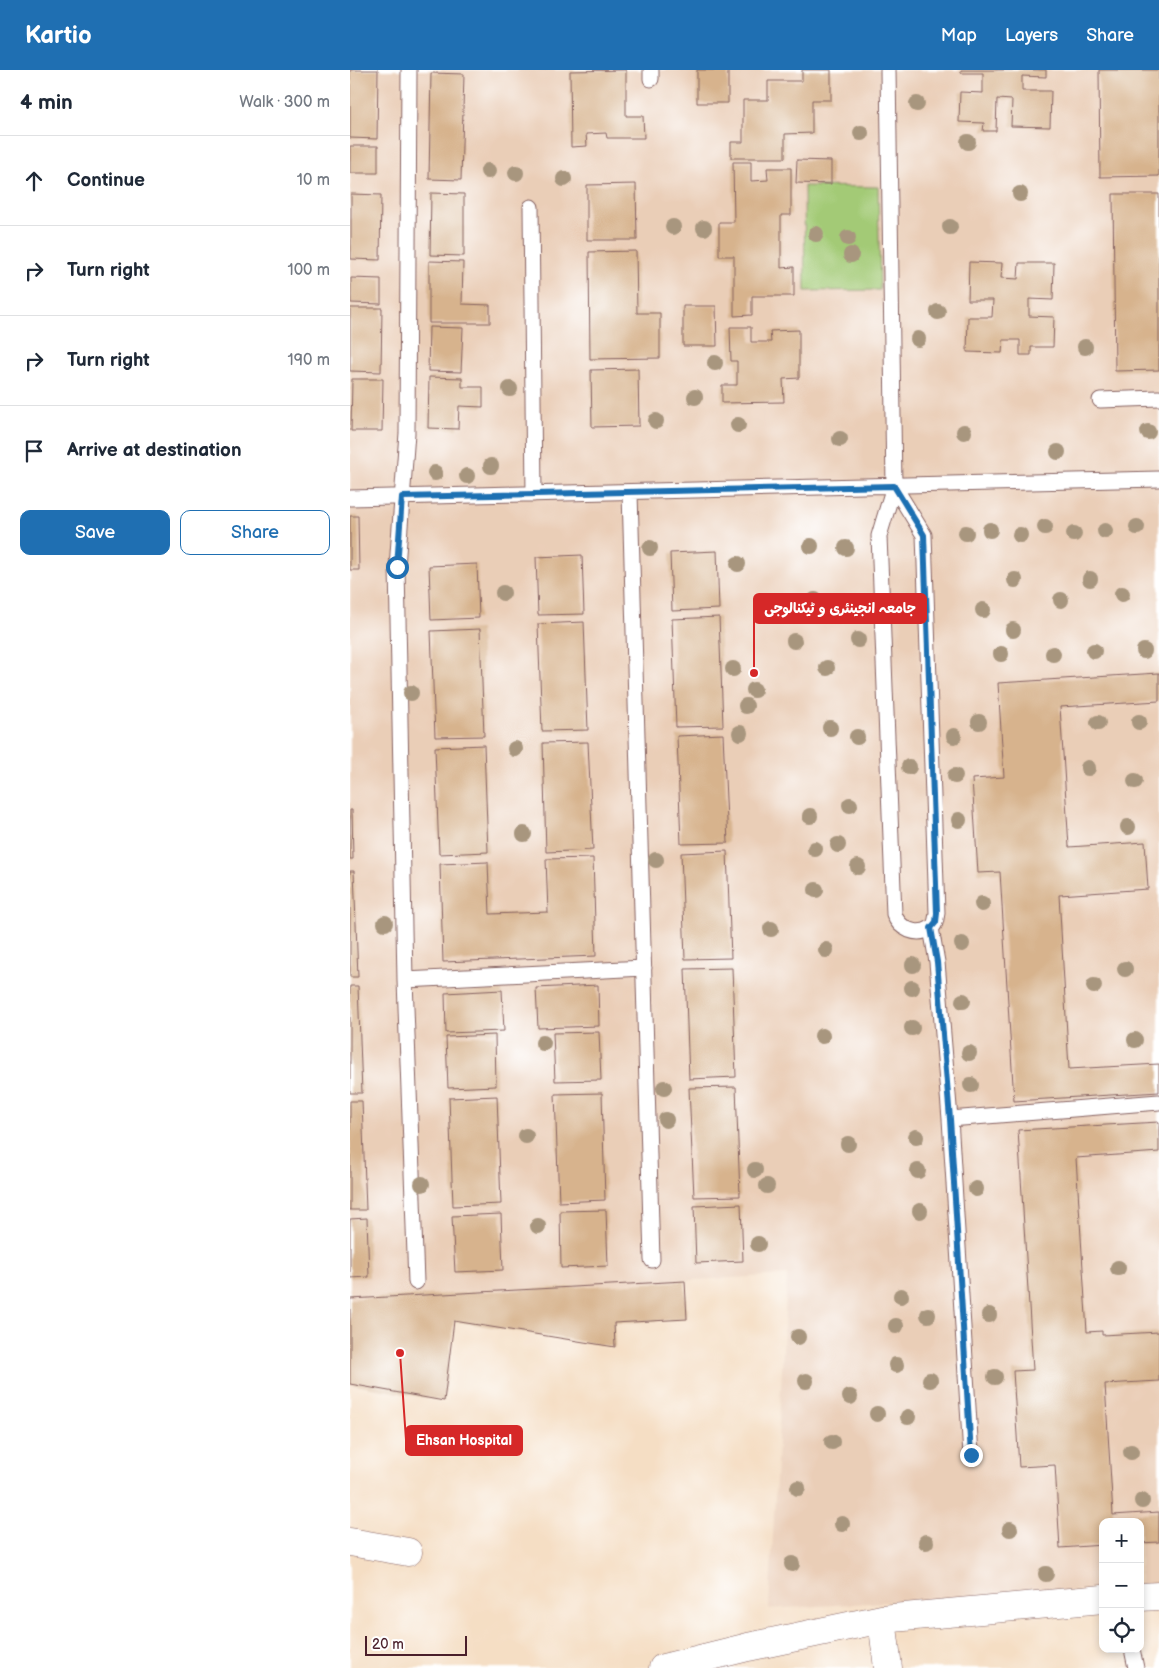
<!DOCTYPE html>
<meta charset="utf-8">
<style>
:root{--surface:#fff;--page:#f6f6f7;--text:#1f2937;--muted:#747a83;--line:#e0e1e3;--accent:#1f6fb2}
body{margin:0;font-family:"Balsamiq Sans","Playpen Sans Arabic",sans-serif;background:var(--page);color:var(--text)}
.controls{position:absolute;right:15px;bottom:15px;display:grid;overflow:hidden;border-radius:10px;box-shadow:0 2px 8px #0003}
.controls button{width:45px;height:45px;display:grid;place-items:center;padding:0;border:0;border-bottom:1px solid var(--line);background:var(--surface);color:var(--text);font:25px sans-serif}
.scale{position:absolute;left:15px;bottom:12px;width:102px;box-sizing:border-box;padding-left:5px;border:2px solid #4a1f2b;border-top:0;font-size:14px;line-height:18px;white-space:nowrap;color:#4a1f2b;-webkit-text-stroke:4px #fff;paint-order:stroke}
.stop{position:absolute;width:15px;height:15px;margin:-11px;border:4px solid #1f6fb2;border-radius:50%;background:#fff}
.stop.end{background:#1f6fb2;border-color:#fff;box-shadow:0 1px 5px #0008}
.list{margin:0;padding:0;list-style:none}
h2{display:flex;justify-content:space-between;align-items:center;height:65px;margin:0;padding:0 20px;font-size:21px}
h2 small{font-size:16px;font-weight:400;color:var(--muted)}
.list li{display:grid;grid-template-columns:32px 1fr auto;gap:15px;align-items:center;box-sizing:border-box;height:90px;padding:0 20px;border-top:1px solid var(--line)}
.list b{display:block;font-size:19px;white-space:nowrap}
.list em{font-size:16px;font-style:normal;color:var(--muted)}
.actions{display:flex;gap:10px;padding:15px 20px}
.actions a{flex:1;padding:11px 0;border:1px solid var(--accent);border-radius:10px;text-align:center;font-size:18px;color:var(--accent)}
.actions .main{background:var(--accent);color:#fff}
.icon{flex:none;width:28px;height:28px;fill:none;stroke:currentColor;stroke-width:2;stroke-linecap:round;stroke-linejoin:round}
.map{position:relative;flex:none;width:809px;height:1598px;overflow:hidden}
header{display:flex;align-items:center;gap:30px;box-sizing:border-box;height:70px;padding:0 25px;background:var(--accent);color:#fff}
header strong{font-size:24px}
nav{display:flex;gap:28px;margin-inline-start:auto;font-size:18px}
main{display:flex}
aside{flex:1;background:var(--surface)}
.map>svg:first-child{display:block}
.built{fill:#eaceb7}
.green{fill:#a3ca76;stroke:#767450}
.building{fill:#d7b38d}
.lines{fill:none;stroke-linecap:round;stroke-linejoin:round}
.lane-casing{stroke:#866261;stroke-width:17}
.street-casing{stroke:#866261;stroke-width:29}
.lane{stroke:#fff;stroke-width:15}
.street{stroke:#fff;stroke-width:28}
.tree{fill:#a8967e}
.route{stroke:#1f6fb2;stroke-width:6}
.leader{fill:none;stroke:#d62828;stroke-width:2}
.callout-dot{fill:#d62828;stroke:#fff;stroke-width:2}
.callout{fill:#d62828;stroke:#d62828;stroke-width:2}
.callout-label{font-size:14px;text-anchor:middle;font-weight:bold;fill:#fff}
</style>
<header>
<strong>Kartio</strong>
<nav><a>Map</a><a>Layers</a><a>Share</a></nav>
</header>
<main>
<aside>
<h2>4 min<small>Walk · 300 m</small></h2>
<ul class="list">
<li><svg class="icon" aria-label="ahead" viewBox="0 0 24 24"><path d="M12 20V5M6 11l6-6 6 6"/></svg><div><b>Continue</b></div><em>10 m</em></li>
<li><svg class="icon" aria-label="right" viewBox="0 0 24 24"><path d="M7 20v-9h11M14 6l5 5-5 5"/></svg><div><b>Turn right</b></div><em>100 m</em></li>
<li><svg class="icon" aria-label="right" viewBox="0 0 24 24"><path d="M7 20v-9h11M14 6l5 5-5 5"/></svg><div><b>Turn right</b></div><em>190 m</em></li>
<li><svg class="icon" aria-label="arrive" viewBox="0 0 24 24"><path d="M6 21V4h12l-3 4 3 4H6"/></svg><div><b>Arrive at destination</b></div></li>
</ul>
<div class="actions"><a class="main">Save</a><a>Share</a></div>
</aside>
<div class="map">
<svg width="809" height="1598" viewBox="0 0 809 1598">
<rect width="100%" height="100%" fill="#fff"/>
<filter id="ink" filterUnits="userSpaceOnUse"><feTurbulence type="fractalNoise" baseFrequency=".02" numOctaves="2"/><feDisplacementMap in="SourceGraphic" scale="10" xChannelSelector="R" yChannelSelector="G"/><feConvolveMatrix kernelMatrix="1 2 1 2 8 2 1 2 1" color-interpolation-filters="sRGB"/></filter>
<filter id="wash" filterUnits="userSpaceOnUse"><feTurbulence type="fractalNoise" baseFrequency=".0096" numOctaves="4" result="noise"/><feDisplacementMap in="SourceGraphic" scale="20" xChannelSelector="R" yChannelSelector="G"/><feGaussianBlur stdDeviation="1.12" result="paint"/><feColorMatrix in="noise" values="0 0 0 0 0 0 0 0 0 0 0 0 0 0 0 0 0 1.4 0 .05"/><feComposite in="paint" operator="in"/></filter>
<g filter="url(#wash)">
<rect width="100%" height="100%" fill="#f5dec4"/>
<path class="built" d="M0,0H809V1516L790,1517V1452H753V1519L419,1539L437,1205L0,1229Z"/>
<path class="green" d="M454,116L528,117L530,220L455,221Z"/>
<g id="blocks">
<path class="building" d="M0,0H28L27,69L0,68Z
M276,0V46H293L294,68H257L256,63L236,64L237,76L221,77L220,1Z
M347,0H378V33H347Z
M452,0H481V30H462V63L435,64V88H381V72H393V30H418V11H452Z
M611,0H696V7L672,6V21H701L700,57L661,56L662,30L647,29L646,61H633L634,53L609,52L610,22L633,23V3H611Z
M749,0H809V106L750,107Z
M81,3L114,4L111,110L79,109Z
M0,76H28V103H0Z
M447,90L481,91V114L446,113Z
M383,92H401V111L418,110L417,98H441V145H431V198L444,197V226H402V245L384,246V186H369V152H384Z
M286,114L287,170H237V115Z
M81,123L114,124V186L80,185Z
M1,124L31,125L30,190L1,189Z
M763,124H809V300L765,301Z
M286,181L287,243H310V288L240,289L239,182Z
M79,191L113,192L112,234L140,235V253H79Z
M619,192L652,193L651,208L668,209L669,193H704L703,230L679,229V246L704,247L703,277H681V285H670V270H653L652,283L617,282L618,247H642L643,230H618Z
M1,208L31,209V234L1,233Z
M333,236H366L367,276H333Z
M0,238H32L31,302L0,301Z
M79,257L113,258L111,302L78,301Z
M380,257H401V272H421L420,261L449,260V308L433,309L434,332L372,333V315H387V291H381Z
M288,299L289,356L242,357L241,300Z
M79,307L112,308V317H133V337L109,336L108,359L78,358Z
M2,309H33L32,361H1Z
M0,446H8L9,500H0Z
M367,481L369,539L322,541L320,483Z
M232,485L234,544L188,545L186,487Z
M127,494L129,548L81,550L79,496Z
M369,547L373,656L326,657L322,549Z
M234,552L238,660L192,661L188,554Z
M130,559L134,666L85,667L81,561Z
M809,603V631L710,637L719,777L795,772L798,819L709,825L719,999L809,994V1022L664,1031L650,802L628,803L622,709L654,707L648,613Z
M373,664L378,773L331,774L327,666Z
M238,672L243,780L196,782L193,673Z
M134,675L138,782L89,784L85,677Z
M0,740H2L3,789H0Z
M377,781L381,888L335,889L331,783Z
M243,788L246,886L93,892L90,794L138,792L140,844L198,842L196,789Z
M0,801H4L8,907H0Z
M382,898L386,1007L339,1009L335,899Z
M248,915L249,956L188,958L186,918Z
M0,916H8L12,1023H0Z
M152,920L154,961L96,963L95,923Z
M249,962L251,1010L205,1011L203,963Z
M145,965L146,1016L98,1018L96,967Z
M386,1017L390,1126L344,1127L339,1018Z
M252,1023L255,1130L209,1132L205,1024Z
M147,1026L151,1134L103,1136L99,1028Z
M0,1031H12L16,1140H0Z
M809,1052V1082L726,1088L737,1262L752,1261V1265L809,1262V1311L755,1314L763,1445L809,1442V1472L790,1473V1452H753V1475L710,1478L705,1395L669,1397L663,1301L683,1300L668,1060Z
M391,1134L393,1191L346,1193L344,1136Z
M256,1140L258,1196L211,1198L210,1141Z
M151,1144L153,1200L105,1202L102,1146Z
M17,1148L19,1207L0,1208V1149Z
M335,1211L337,1249L264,1253L265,1277L104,1251L94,1331L0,1314V1229Z"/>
</g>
</g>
<g filter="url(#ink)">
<use href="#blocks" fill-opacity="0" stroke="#866261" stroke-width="1"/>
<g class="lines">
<g class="lane-casing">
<path id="lane" d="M59,0L57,363L47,497L55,910L66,1212
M538,0L544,416L529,466L544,844C549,859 567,867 581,858C586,855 586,848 587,843L574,465L544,416
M301,9V0
M181,137L184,424
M750,330L809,328
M280,423L302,1190
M0,428L809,409
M581,858L587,892L600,1049L809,1032
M55,910L294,898
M600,1049L621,1385
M782,1579L786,1598"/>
</g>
<g class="street-casing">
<path id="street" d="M0,1472L58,1482
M790,1527L809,1526
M532,1549L538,1598
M313,1598L398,1577L532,1549L753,1529"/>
</g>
<use href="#lane" class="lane"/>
<use href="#street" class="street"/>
</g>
<g class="tree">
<circle cx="567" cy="34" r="8"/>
<circle cx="511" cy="63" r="8"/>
<circle cx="618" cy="72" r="8"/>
<circle cx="138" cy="101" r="8"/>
<circle cx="166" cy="103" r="8"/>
<circle cx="214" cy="109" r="8"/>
<circle cx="670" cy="124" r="8"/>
<circle cx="323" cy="157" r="8"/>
<circle cx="600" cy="157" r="8"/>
<circle cx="354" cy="158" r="8"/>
<circle cx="466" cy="164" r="8"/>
<circle cx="498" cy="168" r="8"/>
<circle cx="501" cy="185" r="8"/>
<circle cx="588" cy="242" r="8"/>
<circle cx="568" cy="269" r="8"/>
<circle cx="735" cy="277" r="8"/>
<circle cx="365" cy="293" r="8"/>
<circle cx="160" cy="319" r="8"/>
<circle cx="345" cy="327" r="8"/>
<circle cx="306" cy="351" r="8"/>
<circle cx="388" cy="355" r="8"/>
<circle cx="614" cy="362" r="8"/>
<circle cx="798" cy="362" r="8"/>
<circle cx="490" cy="369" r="8"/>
<circle cx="708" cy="382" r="8"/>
<circle cx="141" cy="396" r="8"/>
<circle cx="85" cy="403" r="8"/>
<circle cx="117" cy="406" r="8"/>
<circle cx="695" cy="457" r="8"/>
<circle cx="787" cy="457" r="8"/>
<circle cx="640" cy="460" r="8"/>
<circle cx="755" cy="461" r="8"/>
<circle cx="616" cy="463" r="8"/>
<circle cx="724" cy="464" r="8"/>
<circle cx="670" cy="465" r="8"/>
<circle cx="461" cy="476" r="8"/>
<circle cx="300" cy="478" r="8"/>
<circle cx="496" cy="478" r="8"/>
<circle cx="388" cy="494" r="8"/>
<circle cx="740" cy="509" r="8"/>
<circle cx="665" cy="510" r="8"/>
<circle cx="153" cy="523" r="8"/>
<circle cx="772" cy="524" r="8"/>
<circle cx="465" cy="530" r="8"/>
<circle cx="711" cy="530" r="8"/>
<circle cx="633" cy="540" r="8"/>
<circle cx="663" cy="560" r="8"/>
<circle cx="508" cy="570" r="8"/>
<circle cx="444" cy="571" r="8"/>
<circle cx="744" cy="581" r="8"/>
<circle cx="794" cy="581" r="8"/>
<circle cx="651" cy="584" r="8"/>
<circle cx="703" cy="584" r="8"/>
<circle cx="477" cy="598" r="8"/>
<circle cx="383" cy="599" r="8"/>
<circle cx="404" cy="620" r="8"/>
<circle cx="61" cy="623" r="8"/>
<circle cx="396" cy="636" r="8"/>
<circle cx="629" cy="652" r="8"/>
<circle cx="789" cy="652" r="8"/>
<circle cx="748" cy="653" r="8"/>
<circle cx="480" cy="658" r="8"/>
<circle cx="390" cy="663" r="8"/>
<circle cx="604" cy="666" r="8"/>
<circle cx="507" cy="667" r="8"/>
<circle cx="165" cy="679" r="8"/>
<circle cx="559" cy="697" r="8"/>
<circle cx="738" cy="698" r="8"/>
<circle cx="605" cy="706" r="8"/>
<circle cx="785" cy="711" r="8"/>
<circle cx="500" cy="735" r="8"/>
<circle cx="460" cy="746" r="8"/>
<circle cx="609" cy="750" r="8"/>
<circle cx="778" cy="757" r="8"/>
<circle cx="174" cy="764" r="8"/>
<circle cx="488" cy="775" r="8"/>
<circle cx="465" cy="779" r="8"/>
<circle cx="306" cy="790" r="8"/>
<circle cx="508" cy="797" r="8"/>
<circle cx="466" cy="820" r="8"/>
<circle cx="632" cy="834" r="8"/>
<circle cx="35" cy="853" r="8"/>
<circle cx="421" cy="859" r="8"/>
<circle cx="612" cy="874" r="8"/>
<circle cx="476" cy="880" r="8"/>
<circle cx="563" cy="895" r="8"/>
<circle cx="775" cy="899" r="8"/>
<circle cx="744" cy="916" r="8"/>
<circle cx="562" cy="918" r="8"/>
<circle cx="613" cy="931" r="8"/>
<circle cx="562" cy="958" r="8"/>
<circle cx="472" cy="966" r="8"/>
<circle cx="785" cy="970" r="8"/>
<circle cx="193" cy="973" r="8"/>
<circle cx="619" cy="983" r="8"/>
<circle cx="621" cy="1015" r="8"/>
<circle cx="314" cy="1018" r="8"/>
<circle cx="316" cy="1050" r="8"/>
<circle cx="176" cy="1066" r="8"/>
<circle cx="566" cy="1067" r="8"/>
<circle cx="498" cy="1074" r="8"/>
<circle cx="405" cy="1100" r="8"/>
<circle cx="568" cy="1101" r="8"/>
<circle cx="72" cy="1114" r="8"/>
<circle cx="417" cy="1116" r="8"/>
<circle cx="626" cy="1119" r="8"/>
<circle cx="570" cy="1141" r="8"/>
<circle cx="188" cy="1156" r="8"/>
<circle cx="408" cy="1174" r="8"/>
<circle cx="768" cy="1198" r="8"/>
<circle cx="551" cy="1226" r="8"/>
<circle cx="578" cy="1245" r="8"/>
<circle cx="639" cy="1245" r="8"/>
<circle cx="546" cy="1256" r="8"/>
<circle cx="448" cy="1267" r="8"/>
<circle cx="546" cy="1295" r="8"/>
<circle cx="645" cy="1307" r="8"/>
<circle cx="580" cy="1310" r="8"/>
<circle cx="456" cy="1311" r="8"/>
<circle cx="500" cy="1327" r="8"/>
<circle cx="527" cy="1344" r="8"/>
<circle cx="558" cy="1347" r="8"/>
<circle cx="482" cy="1372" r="8"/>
<circle cx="781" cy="1382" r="8"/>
<circle cx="448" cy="1418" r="8"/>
<circle cx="792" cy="1431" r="8"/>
<circle cx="492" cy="1454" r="8"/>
<circle cx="660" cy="1459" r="8"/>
<circle cx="576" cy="1472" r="8"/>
<circle cx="442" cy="1494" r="8"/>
<circle cx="696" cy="1504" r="8"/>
</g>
</g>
<g class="lines" filter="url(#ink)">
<path class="route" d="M47,497L52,427L544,416L574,465L587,843L586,852L581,858L587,892L600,1049L621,1385"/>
</g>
<path class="leader" d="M404 603L404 538M50 1283L56 1370"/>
<g class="callout-dot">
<circle cx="404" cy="603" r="5"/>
<circle cx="50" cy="1283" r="5"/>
</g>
<g class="callout">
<rect x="404" y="524" width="172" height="29" rx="5"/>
<rect x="56" y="1356" width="116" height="29" rx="5"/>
</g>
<g class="callout-label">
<text x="490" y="543">جامعہ انجینئری و ٹیکنالوجی</text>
<text x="114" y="1375">Ehsan Hospital</text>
</g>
</svg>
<div class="controls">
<button>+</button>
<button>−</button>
<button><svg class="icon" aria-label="locate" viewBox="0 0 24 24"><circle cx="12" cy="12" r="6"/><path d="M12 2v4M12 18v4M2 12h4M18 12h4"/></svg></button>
</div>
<div class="scale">20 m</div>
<div class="stop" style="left:47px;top:497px"></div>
<div class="stop end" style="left:621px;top:1385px"></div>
</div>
</main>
